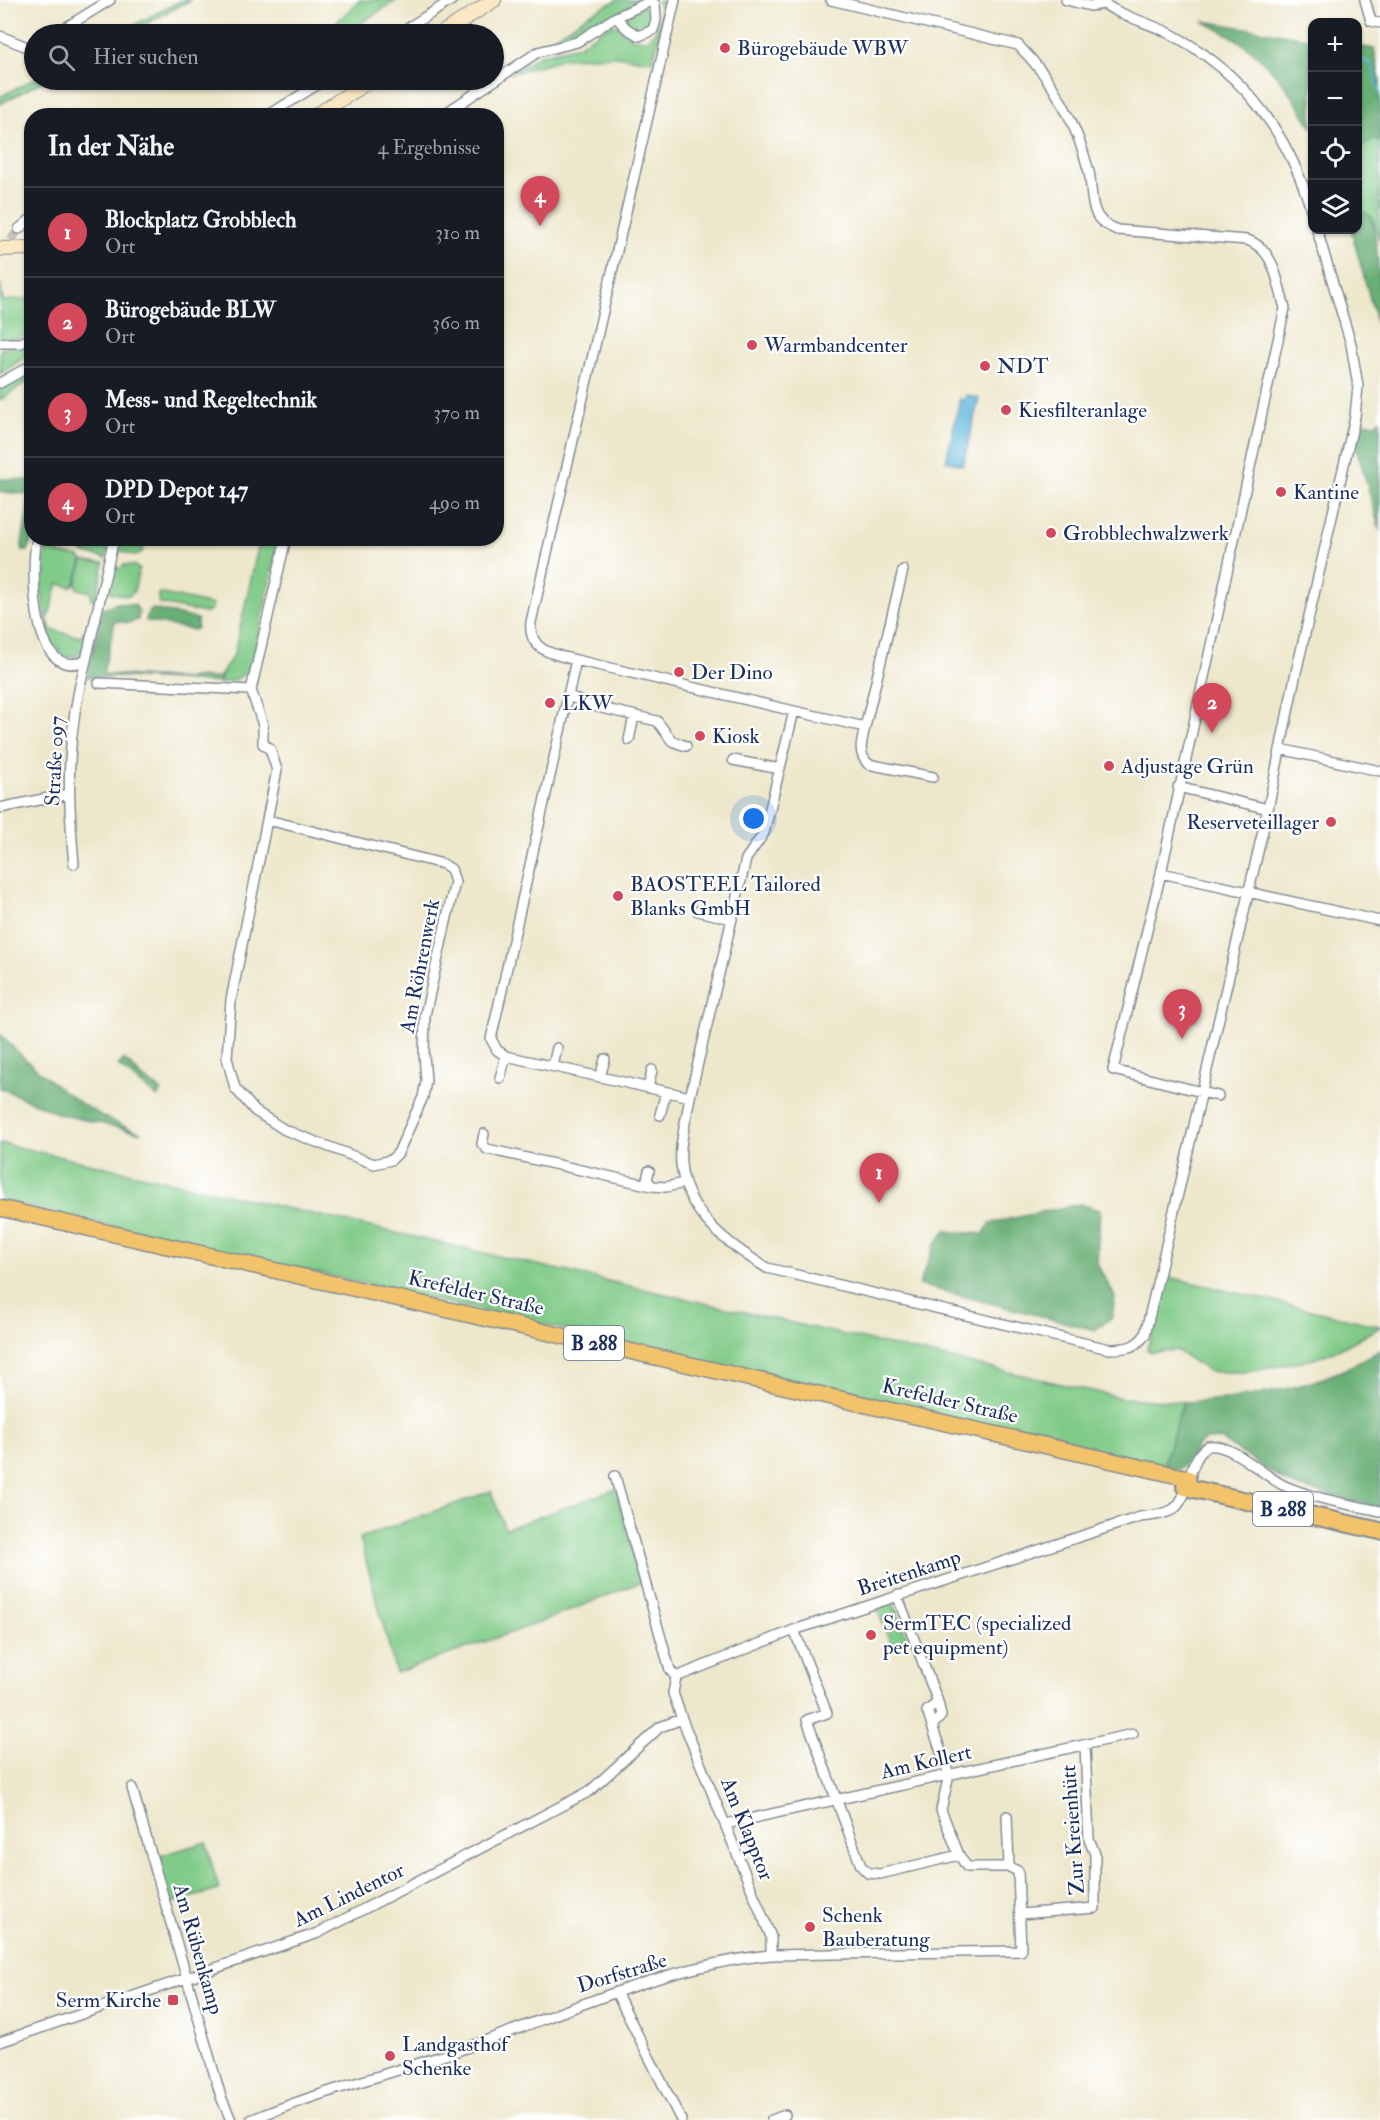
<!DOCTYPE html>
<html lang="de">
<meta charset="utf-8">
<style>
:root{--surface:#171b24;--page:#20242c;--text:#f1f3f6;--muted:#9ea1a6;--line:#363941;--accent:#d1495b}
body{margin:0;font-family:"IM FELL Double Pica",serif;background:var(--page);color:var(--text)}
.controls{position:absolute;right:18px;top:18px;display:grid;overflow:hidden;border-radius:12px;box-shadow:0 2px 4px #0004}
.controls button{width:54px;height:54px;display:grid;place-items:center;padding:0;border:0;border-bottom:2px solid var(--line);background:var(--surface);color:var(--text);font:30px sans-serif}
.you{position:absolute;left:754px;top:819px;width:21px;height:21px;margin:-15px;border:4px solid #fff;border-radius:50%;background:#1a73e8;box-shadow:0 0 0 9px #1a73e833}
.badge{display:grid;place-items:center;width:39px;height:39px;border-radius:50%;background:var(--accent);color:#fff;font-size:20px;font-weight:700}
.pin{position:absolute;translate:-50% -50px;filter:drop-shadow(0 2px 3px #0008)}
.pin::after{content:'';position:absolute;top:32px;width:21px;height:18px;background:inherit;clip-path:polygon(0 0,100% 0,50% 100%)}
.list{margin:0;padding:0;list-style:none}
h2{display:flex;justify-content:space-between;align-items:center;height:78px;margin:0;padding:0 24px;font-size:26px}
h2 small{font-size:20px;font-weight:400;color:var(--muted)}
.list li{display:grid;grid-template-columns:39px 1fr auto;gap:18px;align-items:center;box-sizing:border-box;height:90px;padding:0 24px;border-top:2px solid var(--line)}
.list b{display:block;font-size:22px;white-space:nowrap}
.list p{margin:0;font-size:20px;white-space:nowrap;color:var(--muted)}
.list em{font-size:20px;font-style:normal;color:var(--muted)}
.icon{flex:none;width:33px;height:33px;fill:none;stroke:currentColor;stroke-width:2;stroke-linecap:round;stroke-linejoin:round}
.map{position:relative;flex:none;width:1380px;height:2120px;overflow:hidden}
.search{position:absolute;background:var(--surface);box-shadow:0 2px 4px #0004;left:24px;top:24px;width:480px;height:66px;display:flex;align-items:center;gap:15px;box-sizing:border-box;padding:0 21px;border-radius:33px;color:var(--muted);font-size:22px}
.panel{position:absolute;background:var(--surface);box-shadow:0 2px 4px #0004;left:24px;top:108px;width:480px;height:438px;border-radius:24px}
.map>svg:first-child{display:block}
.green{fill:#81cb88;stroke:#4e7d73;stroke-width:1.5}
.forest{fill:#68af74;stroke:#426f69;stroke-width:1.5}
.water{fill:#5eb7db;stroke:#3c739c;stroke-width:1.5}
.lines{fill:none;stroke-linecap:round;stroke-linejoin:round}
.stream{stroke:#5eb7db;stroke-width:2}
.minor-tunnel{stroke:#c3c2b5;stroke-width:9;stroke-dasharray:9 4.5;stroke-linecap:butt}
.minor-casing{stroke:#848b94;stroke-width:12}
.secondary-casing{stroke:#848b94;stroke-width:16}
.primary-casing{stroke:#848b94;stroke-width:18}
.trunk-casing{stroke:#848b94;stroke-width:20}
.minor{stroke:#fff;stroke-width:9}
.secondary{stroke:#fae7c3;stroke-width:14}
.primary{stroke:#f2c36a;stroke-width:15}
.trunk{stroke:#f2c36a;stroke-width:16}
.poi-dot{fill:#d1495b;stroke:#fff;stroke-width:2}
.labels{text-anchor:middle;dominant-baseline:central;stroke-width:4.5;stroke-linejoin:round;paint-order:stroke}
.shield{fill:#fff;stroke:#5f6d8e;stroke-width:1.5}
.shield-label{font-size:20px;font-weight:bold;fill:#1b2f5e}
.poi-label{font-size:21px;fill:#1b2f5e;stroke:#fff;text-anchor:start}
.street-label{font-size:21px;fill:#1b2f5e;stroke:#fff}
</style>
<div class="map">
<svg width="1380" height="2120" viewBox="0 0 1380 2120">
<rect width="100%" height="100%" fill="#fff"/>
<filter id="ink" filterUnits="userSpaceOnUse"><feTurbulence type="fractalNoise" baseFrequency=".0167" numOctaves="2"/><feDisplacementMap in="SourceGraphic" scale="12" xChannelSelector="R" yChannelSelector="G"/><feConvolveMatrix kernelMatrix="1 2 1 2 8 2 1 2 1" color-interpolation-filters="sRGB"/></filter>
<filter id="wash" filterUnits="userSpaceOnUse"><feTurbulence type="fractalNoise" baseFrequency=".008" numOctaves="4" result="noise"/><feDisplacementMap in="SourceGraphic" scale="24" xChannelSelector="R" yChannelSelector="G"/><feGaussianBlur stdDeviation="1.35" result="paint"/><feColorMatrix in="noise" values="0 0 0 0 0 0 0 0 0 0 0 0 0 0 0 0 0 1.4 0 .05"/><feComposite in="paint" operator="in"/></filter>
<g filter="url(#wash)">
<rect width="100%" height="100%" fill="#ede7cb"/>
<path class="green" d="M182,0H191L127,34H117Z
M360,0H397L344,34H324Z
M617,0H639L577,38L540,47L588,15Z
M667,0L653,61L616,56L565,58L510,74L540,55L578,46L612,24L618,26L631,38L646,40C659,32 664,14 657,1Z
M645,6L652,8L646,29L637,32L621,18Z
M34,79L45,80L0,104V97Z
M1374,140L1380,141V240L1372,217L1358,211V146Z
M0,283L3,301L31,298L32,333L17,339H0Z
M31,342V353L0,374V349Z
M31,371V379L0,400V389Z
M49,539H67L65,548L60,547L59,554L80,557L82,560L75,583L71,587L58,584L47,622L39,577L46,575L43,564Z
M86,539H111L106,558L83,553Z
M118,539H146L142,552L136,556L117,550Z
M260,539H280L250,669L237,679L220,683L221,675L234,654Z
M83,561L104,563L96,599H91L92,592L78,589L76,584Z
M123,565L135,566L139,569L134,591L129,596L112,593L108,588L112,569L117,566L118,569L123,568Z
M159,593L213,605L211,610L205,613L161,604L158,601Z
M49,623L51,630L81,637L83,631L89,633C86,648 82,657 65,658L49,639L46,624Z
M0,1143L1123,1398L1183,1402L1163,1467L0,1200Z
M1168,1277L1380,1326V1327L1340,1349L1314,1359L1248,1372H1210L1176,1350L1151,1352L1147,1349Z
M616,1489L641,1582L541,1622L396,1673L360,1538L491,1491L505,1529Z
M890,1604L895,1606L907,1638L891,1644L877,1609Z
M206,1842L219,1890L171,1903L156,1857Z"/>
<path class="forest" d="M1203,21L1312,39V128C1295,97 1270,63 1240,42C1229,34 1215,28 1203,21Z
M1358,46L1374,49L1380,81V141L1374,140L1358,146Z
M1358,211C1362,212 1367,212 1370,216C1380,235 1380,308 1380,335L1351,230H1358Z
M1380,420V531L1355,442L1361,421L1375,424Z
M0,479L31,480L32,537L28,551H22V544L30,494L0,492Z
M117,603L135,605L139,612L138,620L128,623L115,621L103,674L188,679L191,677L218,678L221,675L220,683L112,676L111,678L87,677L103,608Z
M153,609L197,619V628L194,630L146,621L148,613Z
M0,1034C41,1077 86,1114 142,1133L59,1114L0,1088Z
M124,1059L143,1078L162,1091L157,1097L118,1066Z
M1079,1204L1100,1210L1097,1264L1115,1297L1112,1317L1095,1330L919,1285L935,1244L945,1231L983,1234L991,1223Z
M1380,1350V1508L1297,1487L1283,1480L1222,1440C1192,1436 1197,1453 1181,1468L1174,1470L1163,1467L1183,1402C1252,1398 1321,1389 1380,1350Z"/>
<path class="water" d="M966,395L979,398L963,465L946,461L960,399L965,400Z"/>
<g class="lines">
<path class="stream" d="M1363,60L1372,64L1380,92"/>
</g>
</g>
<g filter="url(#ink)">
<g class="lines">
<path class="minor-tunnel" d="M3,251L19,229"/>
<g class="minor-casing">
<path id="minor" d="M831,0L1018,45C1055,82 1076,122 1089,172C1092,185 1090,201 1096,213C1099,222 1109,226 1117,230L1247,240C1275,249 1277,282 1285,308L1161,873L1113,1070L1218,1096
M1066,0L1090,6L1104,4
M1099,0C1120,17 1149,22 1173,35C1245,74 1290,136 1312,213
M1365,0L1371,21L1380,23
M55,34L110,0
M398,34L452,0
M0,36L27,47H34
M267,116L325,80
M441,116L538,52L577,42L616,17L651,1L655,4L656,20L653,30L639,36L626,28L616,17
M19,229L32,218
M0,343H21L32,337
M0,383L32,365
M37,538C30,570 32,686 86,660L114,538
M576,660L794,711L764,833L746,859L690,1097L506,1056L497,1050L491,1039Z
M576,660C553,654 528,651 531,622L675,0
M99,683L251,690
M568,695L585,704L657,721L672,741L686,746
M794,711L865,727L903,570
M865,727C862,741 857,752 868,764L933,777
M629,740L634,716
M1280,749L1380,771
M733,760L780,769
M1178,787L1268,809
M0,808L68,794
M268,820L443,864L451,869L455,882L425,1015L424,1054L426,1081L423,1097L398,1153L391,1160L374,1164L285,1130L255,1111L235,1088L227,1058L231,1000L277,770L270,749L263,744V725L251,690L286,538
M74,864C67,788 66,736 86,660
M1161,873L1380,921
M698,911L732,919
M553,1066L557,1048
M600,1077L605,1059
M500,1078L506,1056
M648,1088L652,1070
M690,1097C687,1114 683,1131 681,1147C676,1205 722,1241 767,1268L1109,1349C1126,1349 1135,1348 1145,1335L1268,809L1295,677L1355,417L1358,386L1351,344L1317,230
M660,1115L666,1092
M484,1134L482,1144L487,1149L652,1186L666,1187L684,1183
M649,1171L647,1179L652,1186
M615,1476L670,1670L676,1677
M897,1595L938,1702L941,1716L932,1726
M794,1630L827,1713L807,1720L861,1866L868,1873L880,1874L959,1855
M132,1788L221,2097L231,2120
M1007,1816L1009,1867
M726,1824L1133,1734
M1020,1914L1095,1908V1854L1089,1839L1085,1745
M771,1955V1937L682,1719L673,1693L676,1677L794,1630L1140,1517C1150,1516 1163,1515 1172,1510C1191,1499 1186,1460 1208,1446C1231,1442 1263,1476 1285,1486C1315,1499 1348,1504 1380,1511
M616,1992L681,2120
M0,2042L318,1933L590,1791L660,1727L682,1719
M251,2120C322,2090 399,2072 471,2046C569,2011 667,1965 771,1955L1021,1951L1018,1871L1009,1867H967L959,1855L941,1810L949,1775L927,1711L938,1702
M772,2120L785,2115"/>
</g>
<g class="secondary-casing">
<path id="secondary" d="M441,34L494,0
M315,116L371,80
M0,249L32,248"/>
</g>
<g class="primary-casing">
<path id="primary" d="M0,1208L1188,1478"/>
</g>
<g class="trunk-casing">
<path id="trunk" d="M1185,1487L1380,1531"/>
</g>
<use href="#minor" class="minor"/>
<use href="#secondary" class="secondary"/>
<use href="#primary" class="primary"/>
<use href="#trunk" class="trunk"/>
</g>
</g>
<g class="poi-dot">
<circle cx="725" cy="48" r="6"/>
<circle cx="752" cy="345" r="6"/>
<circle cx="985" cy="366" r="6"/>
<circle cx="1006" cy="410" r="6"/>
<circle cx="1281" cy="492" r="6"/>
<circle cx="1051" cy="533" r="6"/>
<circle cx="679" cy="672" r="6"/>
<circle cx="550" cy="703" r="6"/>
<circle cx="700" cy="736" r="6"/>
<circle cx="1109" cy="766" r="6"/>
<circle cx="1331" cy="822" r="6"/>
<circle cx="618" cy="896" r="6"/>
<circle cx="871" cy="1635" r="6"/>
<circle cx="810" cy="1927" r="6"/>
<rect x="167" y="1994" width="12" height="12" rx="3"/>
<circle cx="390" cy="2056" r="6"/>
</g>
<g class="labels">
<g class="shield">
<rect x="564" y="1326" width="60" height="34" rx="4.5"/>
<rect x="1253" y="1492" width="60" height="34" rx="4.5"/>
</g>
<g class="shield-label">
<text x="594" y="1343">B 288</text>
<text x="1283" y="1509">B 288</text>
</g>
<g class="poi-label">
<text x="737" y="48">Bürogebäude WBW</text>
<text x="764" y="345">Warmbandcenter</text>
<text x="997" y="366">NDT</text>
<text x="1018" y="410">Kiesfilteranlage</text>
<text x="1293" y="492">Kantine</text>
<text x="1063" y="533">Grobblechwalzwerk</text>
<text x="691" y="672">Der Dino</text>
<text x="562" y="703">LKW</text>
<text x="712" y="736">Kiosk</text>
<text x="1121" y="766">Adjustage Grün</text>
<text x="1319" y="822" text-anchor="end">Reserveteillager</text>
<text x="630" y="884">BAOSTEEL Tailored<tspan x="630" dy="24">Blanks GmbH</tspan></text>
<text x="883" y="1623">SermTEC (specialized<tspan x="883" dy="24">pet equipment)</tspan></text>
<text x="822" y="1915">Schenk<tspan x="822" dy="24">Bauberatung</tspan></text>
<text x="161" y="2000" text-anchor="end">Serm Kirche</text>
<text x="402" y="2044">Landgasthof<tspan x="402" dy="24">Schenke</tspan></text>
</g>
<g class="street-label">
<text transform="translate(55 761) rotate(-87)">Straße 097</text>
<text transform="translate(420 966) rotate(-79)">Am Röhrenwerk</text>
<text transform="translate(476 1293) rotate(13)">Krefelder Straße</text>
<text transform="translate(950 1401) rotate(13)">Krefelder Straße</text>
<text transform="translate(909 1573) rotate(-18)">Breitenkamp</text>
<text transform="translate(926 1762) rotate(-13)">Am Kollert</text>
<text transform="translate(747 1829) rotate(68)">Am Klapptor</text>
<text transform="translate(1073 1830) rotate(-94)">Zur Kreienhütt</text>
<text transform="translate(349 1895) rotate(-26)">Am Lindentor</text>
<text transform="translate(198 1949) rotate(74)">Am Rübenkamp</text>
<text transform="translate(622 1973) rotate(-17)">Dorfstraße</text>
</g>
</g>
</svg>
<div class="controls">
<button>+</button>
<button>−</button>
<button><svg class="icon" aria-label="locate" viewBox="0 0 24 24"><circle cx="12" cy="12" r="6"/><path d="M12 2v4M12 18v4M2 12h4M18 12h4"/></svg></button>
<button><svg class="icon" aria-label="layers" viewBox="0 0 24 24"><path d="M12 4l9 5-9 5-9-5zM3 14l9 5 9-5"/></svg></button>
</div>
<div class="you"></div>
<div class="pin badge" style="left:879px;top:1203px">1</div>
<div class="pin badge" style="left:1212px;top:733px">2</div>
<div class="pin badge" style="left:1182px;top:1039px">3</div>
<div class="pin badge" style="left:540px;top:226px">4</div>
<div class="search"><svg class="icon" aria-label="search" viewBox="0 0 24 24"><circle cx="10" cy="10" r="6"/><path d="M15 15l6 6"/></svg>Hier suchen</div>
<section class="panel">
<h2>In der Nähe<small>4 Ergebnisse</small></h2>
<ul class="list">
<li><span class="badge">1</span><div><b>Blockplatz Grobblech</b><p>Ort</p></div><em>310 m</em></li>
<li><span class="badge">2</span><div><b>Bürogebäude BLW</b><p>Ort</p></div><em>360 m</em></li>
<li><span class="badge">3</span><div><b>Mess- und Regeltechnik</b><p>Ort</p></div><em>370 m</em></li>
<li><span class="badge">4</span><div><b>DPD Depot 147</b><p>Ort</p></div><em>490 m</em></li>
</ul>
</section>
</div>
